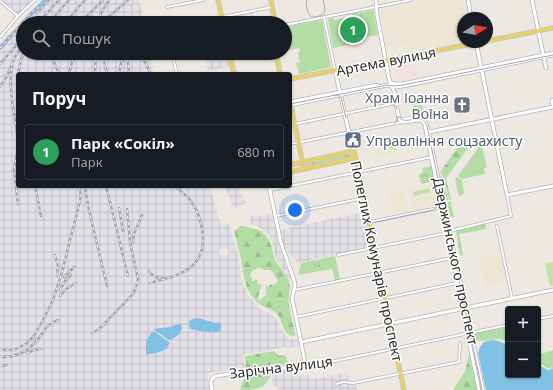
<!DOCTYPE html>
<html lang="uk">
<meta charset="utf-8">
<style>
:root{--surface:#171b24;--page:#20242c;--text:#f1f3f6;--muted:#9ea1a6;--line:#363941;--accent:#5464e8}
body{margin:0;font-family:"Noto Sans",sans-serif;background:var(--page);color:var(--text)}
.controls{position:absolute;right:12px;bottom:12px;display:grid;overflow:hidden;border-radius:4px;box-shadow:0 1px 3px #0004}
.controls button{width:36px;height:36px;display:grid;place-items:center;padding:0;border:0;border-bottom:1px solid var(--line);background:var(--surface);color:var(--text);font:20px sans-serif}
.compass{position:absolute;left:457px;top:12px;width:36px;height:36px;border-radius:50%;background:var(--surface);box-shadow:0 1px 3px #0004;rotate:79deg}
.you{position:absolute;left:295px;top:210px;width:14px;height:14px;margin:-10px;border:3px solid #fff;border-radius:50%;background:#1a73e8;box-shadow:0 0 0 6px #1a73e833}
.badge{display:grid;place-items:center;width:26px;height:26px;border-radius:50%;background:var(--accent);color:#fff;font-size:13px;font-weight:700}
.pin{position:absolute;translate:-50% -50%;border:2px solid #fff;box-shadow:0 1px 4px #0006}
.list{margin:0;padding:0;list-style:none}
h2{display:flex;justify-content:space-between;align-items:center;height:52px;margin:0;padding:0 16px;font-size:17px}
h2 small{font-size:13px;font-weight:400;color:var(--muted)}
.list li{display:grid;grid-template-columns:26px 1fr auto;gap:12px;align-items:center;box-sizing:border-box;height:56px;margin:0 8px 8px;padding:0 8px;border:1px solid var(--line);border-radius:4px}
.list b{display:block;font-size:15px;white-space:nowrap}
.list p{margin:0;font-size:13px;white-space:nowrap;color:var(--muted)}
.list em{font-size:13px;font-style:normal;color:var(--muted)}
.icon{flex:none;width:22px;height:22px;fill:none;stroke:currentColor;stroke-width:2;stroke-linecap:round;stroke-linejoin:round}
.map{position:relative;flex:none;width:553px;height:390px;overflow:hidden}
.search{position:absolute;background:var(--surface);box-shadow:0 1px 3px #0004;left:16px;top:16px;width:276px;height:44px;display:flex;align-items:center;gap:10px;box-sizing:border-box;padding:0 14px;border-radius:22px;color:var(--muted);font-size:15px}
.panel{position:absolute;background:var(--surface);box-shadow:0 1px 3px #0004;left:16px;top:72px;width:276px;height:116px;border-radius:4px}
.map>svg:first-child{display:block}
.industrial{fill:url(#industrial-grid);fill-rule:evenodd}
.education{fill:#ede6d4}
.medical{fill:#f2e1e1}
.grass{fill:url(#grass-tufts)}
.forest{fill:url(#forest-firs);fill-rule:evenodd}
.park{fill:#b4dda5}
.pitch{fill:#c2e3a2}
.water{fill:#81c1e3}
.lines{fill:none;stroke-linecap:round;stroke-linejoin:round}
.river{stroke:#81c1e3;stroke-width:3.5}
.minor-casing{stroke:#b2b3bc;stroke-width:3.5}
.tertiary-casing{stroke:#b2b3bc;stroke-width:4.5}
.primary-casing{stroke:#c9c9c9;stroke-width:5.5}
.minor{stroke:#fff;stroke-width:2}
.tertiary{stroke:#fff;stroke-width:3}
.primary{stroke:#e3d171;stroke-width:4}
.tram{stroke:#a5a6b5;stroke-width:1}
.rail-casing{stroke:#a5a6b5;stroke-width:2.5}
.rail{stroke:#fff;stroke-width:1;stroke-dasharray:3;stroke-linecap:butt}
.labels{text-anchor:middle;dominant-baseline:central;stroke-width:3;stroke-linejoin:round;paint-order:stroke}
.street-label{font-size:14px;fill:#2e2e2e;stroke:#fff}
.worship-label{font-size:14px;fill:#5b616d;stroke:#fff;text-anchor:end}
.service-label{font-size:14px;fill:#4e5e75;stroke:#fff;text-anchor:start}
</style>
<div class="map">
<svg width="553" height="390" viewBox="0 0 553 390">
<defs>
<pattern id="industrial-grid" width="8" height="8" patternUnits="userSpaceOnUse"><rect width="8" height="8" fill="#e3e1e7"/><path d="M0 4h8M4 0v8" fill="none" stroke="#c3c1c6"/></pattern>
<pattern id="grass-tufts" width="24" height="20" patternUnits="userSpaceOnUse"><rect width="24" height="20" fill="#b4dda5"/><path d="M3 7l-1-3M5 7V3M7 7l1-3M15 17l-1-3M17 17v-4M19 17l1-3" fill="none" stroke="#9bbe8e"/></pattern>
<pattern id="forest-firs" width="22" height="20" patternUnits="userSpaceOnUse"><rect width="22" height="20" fill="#b4dda5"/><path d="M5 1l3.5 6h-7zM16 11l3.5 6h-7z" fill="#9bbe8e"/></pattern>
</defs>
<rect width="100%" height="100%" fill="#ede9e2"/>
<path class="industrial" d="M4,0H34L20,16L2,2Z
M44,0H139L144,23H23V53H150L154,74H18V186H183L184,189L195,186H210L224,237L222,224H228L231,230L240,264L241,277L244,287L247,294L259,308L271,314L277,320L286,337L289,339L299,340L300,346L287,348L286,347L243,355L245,368L207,373L210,390H0V43ZM227,248L229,254L221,257L219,250Z
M252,13L254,23H225L224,19Z
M204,53H227L230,66L208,71Z
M226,186H239L245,203L233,209Z
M364,212L371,247L298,263L284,247L280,230Z
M273,213L278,242L291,279L289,280L286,273L280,266L275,255L274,248L269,234L255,225L251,224L249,216L256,215L259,216Z
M269,370H297L299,376L308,375L309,380L347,372L349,382L355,384L357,390H279L274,385Z"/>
<path class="education" d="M426,0H465V2L462,3L465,18H463V42L422,50L421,49L410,51L408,44L387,48L380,12L385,11V8Z
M387,137L390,155L378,158L374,140Z
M435,184L440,206L413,211L409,189Z
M405,190L409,212L393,215L388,193Z
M500,253L506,281L484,286L478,257Z"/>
<path class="medical" d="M412,63L413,66L417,65L419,73L415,74V76L402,79L401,77L397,78L396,76H397L396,66Z"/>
<path class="grass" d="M420,95L422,103L412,105L411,97Z
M422,105L424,113L414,114L413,106Z
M433,166L436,181L421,184L419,174L423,173L422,168Z
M440,174L443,179L448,200L445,201Z
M451,201V202L454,218L452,217L451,214V217L448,216L446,203Z
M485,224L486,229L459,234L463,255L460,256L456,230Z
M335,256L340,280L335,281L332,269L298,275L301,263Z"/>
<path class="forest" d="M461,143L468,148L446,178L451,200H449L444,178L440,172Z
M351,153L353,158L305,168L304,163Z
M457,177L462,180L464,193L459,197L455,180Z
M240,226C255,228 266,230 271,245C273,250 273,256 275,260C279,268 286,272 289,281C291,288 288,297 289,305C290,314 293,323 295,332V335L294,336C283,336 283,322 278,315C272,308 262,308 255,300C243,286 244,275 241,258C239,249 236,240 234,231ZM259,267L264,270H271L273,273L278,281L274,285L270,284L268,288L266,284V295L259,301L258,297L262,284L258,285L257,279L252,281V278L250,276L251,272Z
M274,351L279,356L286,355L288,365H281L272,371C267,389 258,390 240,390C245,375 247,372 245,356Z
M469,354L477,390H453L465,371Z"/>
<path class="park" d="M373,10L378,35L366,37V39L358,41L357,43L333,48L328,19L334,18V20L352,16V14Z
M322,20L331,67L299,74L296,63L300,62L298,52H300L299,48L288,50L285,35V27Z
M482,146L487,167L484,168L485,174L462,179L458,176L479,147Z
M508,326V343L502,339H497L484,341L476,340L474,333Z
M538,341L541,354L553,350V369L547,368L538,362Z"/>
<path class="pitch" d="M353,18L354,27L345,29L346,19Z
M394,137L396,149L390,150L388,139Z
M429,188L430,192L414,196L413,192Z
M553,262V286H550L545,264Z"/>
<path class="water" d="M198,318C206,320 213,323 221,323V331C212,334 200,331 190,329L189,321L192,319Z
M181,324L182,329C179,334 176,338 169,340L153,329L170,327L175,325Z
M152,332H155L170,343C166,352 155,353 146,355V340Z
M493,340L501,342L508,346V375H538V365L548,370L553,369V390H486L478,353L480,347L484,342Z"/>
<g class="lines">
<path class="river" d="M20,26L45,0
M0,48L11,36"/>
<g class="minor-casing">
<path id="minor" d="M0,1L18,16
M167,7L203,0
M324,17L335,70
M191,23L272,7
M285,25L411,0
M0,37L18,16L35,0
M172,53L177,74
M290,125L396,103
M290,144L402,122
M290,186L432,157
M270,190L290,186
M276,216L364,198
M370,222L443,207
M497,226L512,298
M450,231L511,216L507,195
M338,255L447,233
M294,290L452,258
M296,317L457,283
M538,319L553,316
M306,367L508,325
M336,384L344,382L353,383L459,362L460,344"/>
</g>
<g class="tertiary-casing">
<path id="tertiary" d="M376,0L377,15L389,79L394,91L399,119L402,122H403L420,120L424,122L425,126L479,390
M468,0L471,18
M532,0L546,68
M476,42L507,195L553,186
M335,70L349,133L354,151
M390,83L395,84H402L553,53
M552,100L553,107
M290,102L377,85
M290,105L387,85L396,87L408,85L553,55
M399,119C411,121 422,111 427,126L483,390
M429,132L553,107
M301,342L553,290
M212,390C211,384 209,379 216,376L266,368H290L306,367L292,298L295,285L294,280L281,243L269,186"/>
</g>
<g class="primary-casing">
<path id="primary" d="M218,0L223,23
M271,0L275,23
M487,41L553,28
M229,53L234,74
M276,53L280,74
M290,79L481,42
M290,101L304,169
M290,165L354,151L356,158L404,390
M290,172L356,158"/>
</g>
<use href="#minor" class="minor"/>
<use href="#tertiary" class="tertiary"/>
<use href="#primary" class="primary"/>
<path class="tram" d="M307,0C306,4 306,6 307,9C309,17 312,18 319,16C321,15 323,15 324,13C326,9 324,4 323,0
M335,95H338L341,97L346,118
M290,104L387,85L395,86L403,85L553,55
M391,104L396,106L397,109
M394,124L397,120L398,116C407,128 420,109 427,126L482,390
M366,224L433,210L440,205L442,199"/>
<g class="rail-casing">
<path id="rail" d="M37,13L49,0
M84,19L103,0
M38,23L59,0
M49,23L69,0
M65,23L85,0
M99,23L101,13L109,0
M102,23L128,0
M122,23V21
M0,48L32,12L39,7
M53,53L54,62L59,74
M102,53L107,74
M127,53L129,74
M140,53L151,74
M13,62C7,83 14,114 18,136
M0,64L23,38
M18,74L21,60L24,53
M69,74L72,62L75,53
M95,74L96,53
M119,74L123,53
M18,75V83
M0,87L6,78L15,57L23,45
M18,148L14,170L18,204
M35,186L41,216
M85,186L88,206L107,286
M106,186L128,276
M119,208L123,231
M133,242L134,234L142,215
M55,255L58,266L57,276
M149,271C153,277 157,278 164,278
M64,277L74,267
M150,283C163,279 181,276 192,266C210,251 203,218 191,201C186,195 180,191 175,186
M60,290L65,281L71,275
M60,296L66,289L76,283
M103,325L133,294L136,287L138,279L130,242L127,209
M92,333L99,329L107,322
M36,342C44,332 46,324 58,320
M0,350H14L27,343L34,336L43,320L53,300L61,276L80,201L81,195L79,186
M27,353L34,350L41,349
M0,357C15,357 29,352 37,339
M0,366L7,365"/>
</g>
<use href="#rail" class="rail"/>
</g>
<defs>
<g id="church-square" transform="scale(0.9)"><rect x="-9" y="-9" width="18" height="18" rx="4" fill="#6b7280" stroke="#fff"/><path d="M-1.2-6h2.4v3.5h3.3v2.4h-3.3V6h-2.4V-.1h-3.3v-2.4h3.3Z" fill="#fff"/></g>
<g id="civic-square" transform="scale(0.9)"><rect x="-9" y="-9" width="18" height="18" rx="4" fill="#5c6f8a" stroke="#fff"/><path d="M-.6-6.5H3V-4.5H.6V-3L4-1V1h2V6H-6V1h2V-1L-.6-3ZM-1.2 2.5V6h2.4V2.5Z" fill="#fff"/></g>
</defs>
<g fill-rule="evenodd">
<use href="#church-square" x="462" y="105"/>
<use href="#civic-square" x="353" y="140"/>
</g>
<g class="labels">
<g class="street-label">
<text transform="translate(386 61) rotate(-11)">Артема вулиця</text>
<text transform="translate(377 261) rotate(78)">Полеглих Комунарів проспект</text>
<text transform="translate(456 261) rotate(78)">Дзержинського проспект</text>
<text transform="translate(281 367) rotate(-7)">Зарічна вулиця</text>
</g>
<g class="worship-label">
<text x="449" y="97">Храм Іоанна<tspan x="449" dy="16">Воїна</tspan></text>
</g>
<g class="service-label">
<text x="366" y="140">Управління соцзахисту</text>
</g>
</g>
</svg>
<div class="controls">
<button>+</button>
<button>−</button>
</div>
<svg class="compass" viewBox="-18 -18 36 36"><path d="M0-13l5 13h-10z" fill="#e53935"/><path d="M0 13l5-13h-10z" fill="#9ea1a6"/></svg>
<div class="you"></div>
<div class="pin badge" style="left:353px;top:30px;background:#2e9e5b">1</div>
<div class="search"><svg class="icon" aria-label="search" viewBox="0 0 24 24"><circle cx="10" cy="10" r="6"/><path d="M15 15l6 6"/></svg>Пошук</div>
<section class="panel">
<h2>Поруч<small></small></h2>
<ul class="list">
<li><span class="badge" style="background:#2e9e5b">1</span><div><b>Парк «Сокіл»</b><p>Парк</p></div><em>680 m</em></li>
</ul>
</section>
</div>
